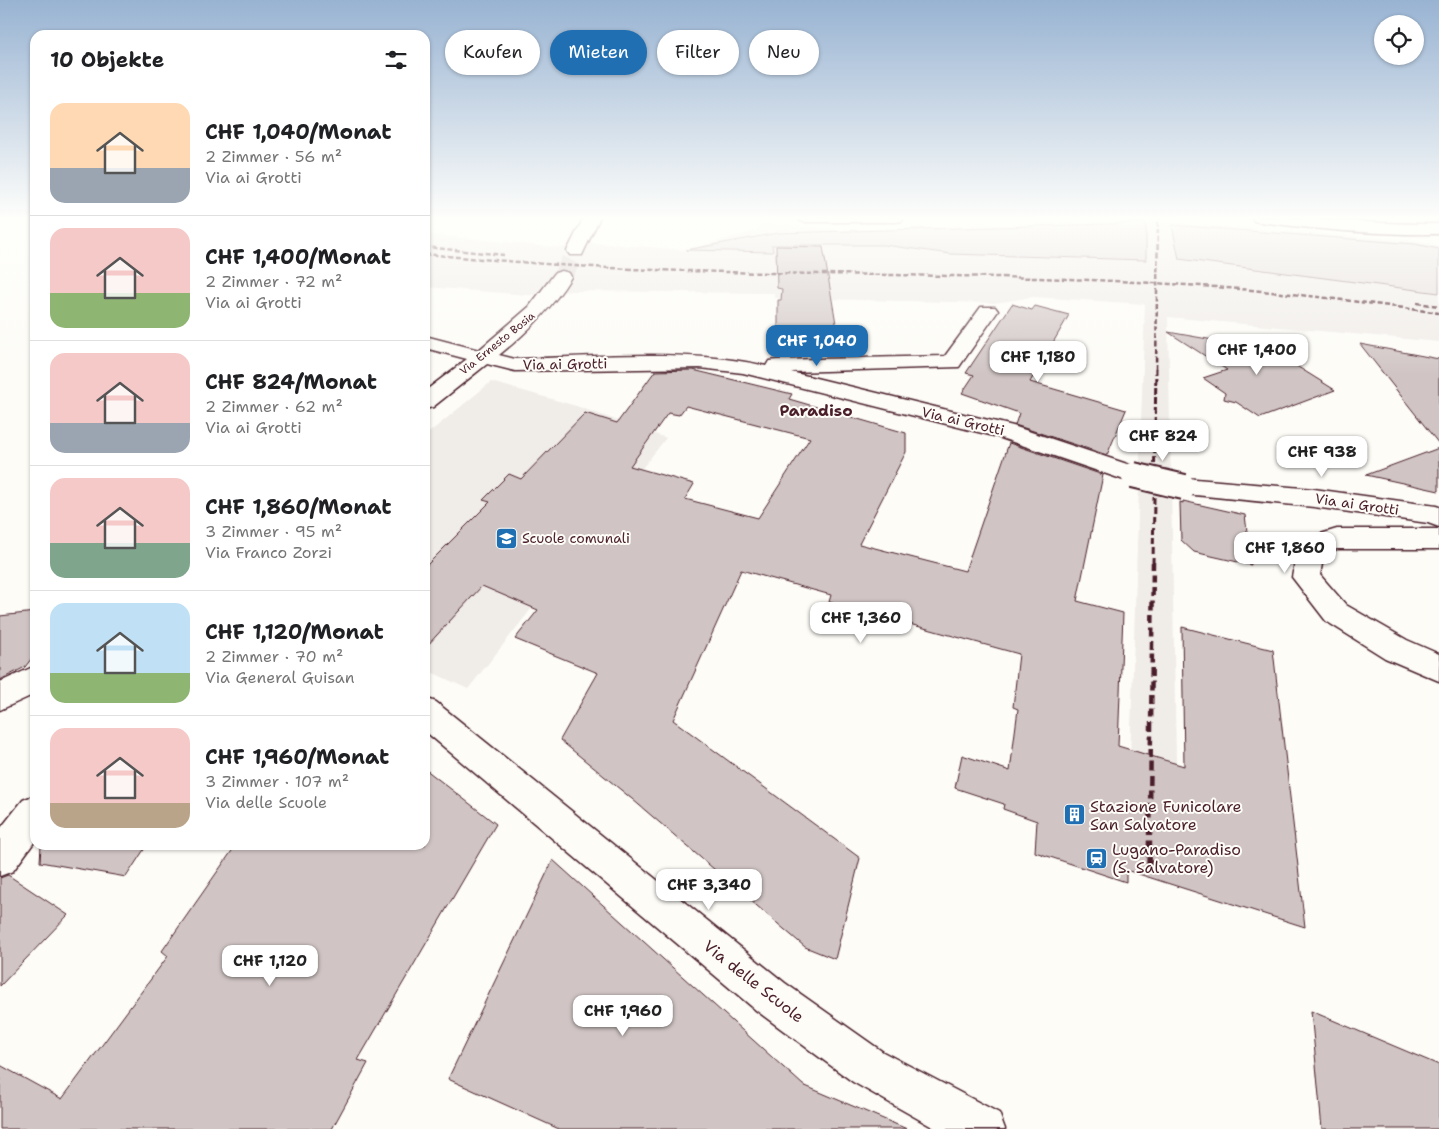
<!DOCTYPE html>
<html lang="de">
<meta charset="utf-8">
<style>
body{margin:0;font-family:"Shantell Sans",sans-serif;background:#f6f6f6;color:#202124;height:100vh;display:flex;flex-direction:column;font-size:19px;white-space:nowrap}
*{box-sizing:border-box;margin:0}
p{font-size:16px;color:#757577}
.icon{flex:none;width:28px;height:28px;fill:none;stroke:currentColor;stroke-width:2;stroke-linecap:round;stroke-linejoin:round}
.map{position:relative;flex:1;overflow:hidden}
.side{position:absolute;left:30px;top:30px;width:400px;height:820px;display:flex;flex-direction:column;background:#fff;border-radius:15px;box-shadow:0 1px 4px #0004}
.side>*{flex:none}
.top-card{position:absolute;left:445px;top:30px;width:475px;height:45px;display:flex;gap:10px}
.buttons{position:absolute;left:1374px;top:15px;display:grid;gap:10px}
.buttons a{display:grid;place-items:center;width:50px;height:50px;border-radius:50%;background:#fff;box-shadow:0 1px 4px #0004;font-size:25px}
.price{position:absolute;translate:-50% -42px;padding:0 11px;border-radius:10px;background:#fff;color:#222;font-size:16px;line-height:32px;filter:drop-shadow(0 1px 2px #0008)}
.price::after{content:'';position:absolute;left:50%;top:30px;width:15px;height:11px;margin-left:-8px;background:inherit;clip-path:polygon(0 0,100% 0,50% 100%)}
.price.on{background:#1f6fb2;color:#fff}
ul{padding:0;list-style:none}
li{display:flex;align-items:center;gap:15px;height:125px;padding:0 20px}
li+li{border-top:1px solid #e0e0e0}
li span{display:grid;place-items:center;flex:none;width:140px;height:100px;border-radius:15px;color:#555}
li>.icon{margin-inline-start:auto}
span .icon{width:60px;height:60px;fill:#fffc;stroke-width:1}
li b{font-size:21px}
h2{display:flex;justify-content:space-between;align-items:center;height:60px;padding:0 20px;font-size:21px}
.chip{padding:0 18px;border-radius:22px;background:#fff;box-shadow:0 1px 4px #0004;font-size:18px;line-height:45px}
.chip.on{background:#1f6fb2;color:#fff}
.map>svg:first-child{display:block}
.built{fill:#f0ece8}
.green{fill:#e3dcda;stroke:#967e82}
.building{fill:#d0c5c4;stroke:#4a1f2b;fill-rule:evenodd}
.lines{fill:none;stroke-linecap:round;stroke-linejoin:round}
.minor-tunnel{stroke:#d9d0ce;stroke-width:19;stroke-dasharray:19 9;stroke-linecap:butt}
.minor-casing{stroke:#4a1f2b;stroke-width:3}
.minor{fill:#fdfcf7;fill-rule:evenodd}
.rail-far3{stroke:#4a1f2b;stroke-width:2.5;stroke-dasharray:5 2.5;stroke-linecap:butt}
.rail-far2{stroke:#4a1f2b;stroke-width:3;stroke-dasharray:7 3;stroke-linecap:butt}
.rail-far1{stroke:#4a1f2b;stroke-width:4.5;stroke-dasharray:9 4.5;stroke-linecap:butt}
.rail{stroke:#4a1f2b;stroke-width:5.5;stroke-dasharray:11 5.5;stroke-linecap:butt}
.minor-bridge-casing{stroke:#4a1f2b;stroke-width:28;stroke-linecap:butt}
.minor-bridge{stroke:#fdfcf7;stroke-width:24}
.labels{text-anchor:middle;stroke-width:4;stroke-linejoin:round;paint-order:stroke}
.far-street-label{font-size:11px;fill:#4a1f2b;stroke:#fdfcf7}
.street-label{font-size:14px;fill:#4a1f2b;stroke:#fdfcf7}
.poi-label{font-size:14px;fill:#4a1f2b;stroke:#fdfcf7;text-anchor:start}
.quarter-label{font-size:16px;font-weight:bold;fill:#4a1f2b;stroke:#fdfcf7}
.near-poi-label{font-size:16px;fill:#4a1f2b;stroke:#fdfcf7;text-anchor:start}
.near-street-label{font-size:16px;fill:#4a1f2b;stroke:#fdfcf7}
</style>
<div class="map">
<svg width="1439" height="1129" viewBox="0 0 1439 1129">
<rect width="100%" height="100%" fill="#fdfcf7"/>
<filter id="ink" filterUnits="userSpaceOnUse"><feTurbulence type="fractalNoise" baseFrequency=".02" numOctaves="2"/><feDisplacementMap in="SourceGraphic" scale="10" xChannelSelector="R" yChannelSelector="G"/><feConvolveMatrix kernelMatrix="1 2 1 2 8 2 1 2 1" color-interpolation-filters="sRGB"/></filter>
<g filter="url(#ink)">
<g class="built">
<path d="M1144 220 1419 241 1439 246V342L1168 317 1176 764V885L1129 791 1145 304 1033 297 994 303 774 298V293L573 291 529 295 425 287V234L561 248 580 242 686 250 755 231 763 223 843 230Z"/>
<path d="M491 382 576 406 666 438 468 689 425 669V436Z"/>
</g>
<g class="green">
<path d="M1146 223V260L951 254 884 245H772L773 252 686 250 778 233Z"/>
<path d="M1172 225 1415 244 1439 249V293L1179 259Z"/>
</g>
<g class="building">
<path d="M776 246 823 247 838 335 778 331V300H781L782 289 777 288Z"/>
<path d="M1012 304 1032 310 1035 306 1069 315 1030 382 1126 410 1107 455 1015 425 1019 413 962 393 974 375 966 373Z"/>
<path d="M1168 332 1282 352V357L1335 390 1260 418 1236 402 1224 399 1225 393 1203 378 1227 370Z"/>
<path d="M1360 344 1439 359V444Z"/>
<path d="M693 370 792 394 789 399 906 433V452L859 544 965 571 1009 443 1103 475 1077 601 1123 613 1118 746 1184 766 1182 627 1273 650 1305 927 1126 870V882L1035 852 1037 821 1003 809 1004 804 955 788 962 755 1010 771 1018 709 1013 707 1019 654 829 602 831 595 741 570 673 720 860 858 835 959 805 947 632 799 560 740 598 673 515 639 538 610 482 586 425 648V567L490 502 483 500 509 474 521 479 585 413 617 423 655 371ZM686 406 810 438 758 518 685 499 694 484 630 466 668 413 679 415Z"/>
<path d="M1439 448V491L1366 475Z"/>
<path d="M1183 501 1245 515 1251 565 1194 552 1181 540 1180 502 1183 503Z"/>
<path d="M35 612V654L25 667 0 680V616Z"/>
<path d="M425 769 496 824 358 1060 368 1063 332 1129H0V1065L62 1099 168 956 162 951 236 845H425Z"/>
<path d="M41 845H147L126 877 40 862Z"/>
<path d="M553 860 803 1085 907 1129H559L448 1079Z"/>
<path d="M8 875 68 915 0 986V878Z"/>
<path d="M1311 1011 1439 1065V1129H1322Z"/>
</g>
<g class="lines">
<path class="minor-tunnel" d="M562 277 576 251"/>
<defs>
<g id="minor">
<path d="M584 217H600L582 255H570L567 251Z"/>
<path d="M798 217H904L902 221 896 222H806L800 221Z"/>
<path d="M1252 217C1314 217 1376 225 1439 224V234C1379 235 1320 230 1260 222L1254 221Z"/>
<path d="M562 271 569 273 571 277C552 308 528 332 499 355L515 359C595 357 689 348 766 366L769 361 777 360 945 356 981 307H995L998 311 959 367 791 372 1013 426 1142 469 1145 475 1142 481 1133 483 998 437 743 373 700 368 515 371 487 364 433 407 425 409V391L467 359 425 348V336L479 350 529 307 555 273Z"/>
<path d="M1184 478 1314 489 1436 506 1439 507V527L1428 523 1314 507 1175 493 1171 487 1175 481Z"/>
<path d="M1337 529H1439V549H1337L1324 553 1320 575 1346 605 1407 640 1439 654V681L1385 658 1326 621 1292 577 1298 547 1301 540Z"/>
<path d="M35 666V694L0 710V682Z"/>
<path d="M425 698 436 702 785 983 883 1052 999 1113 1005 1129H936L853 1082 757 1011 425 731Z"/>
<path d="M35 795V841L13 871 0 876V829L23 800Z"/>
</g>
</defs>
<use href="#minor" class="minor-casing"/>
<use href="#minor" class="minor"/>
<g class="rail-far3">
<path d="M425 247 504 255"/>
<path d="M425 254C513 262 601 269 690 271 850 276 1010 274 1170 284 1260 289 1350 300 1439 313"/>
<path d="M1417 303 1439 306"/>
<path d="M1156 369 1158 217"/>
</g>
<path class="rail-far2" d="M1153 564 1156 368"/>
<path class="rail-far1" d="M1150 812 1153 562"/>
<path class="rail" d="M1149 868 1150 811"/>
<defs>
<path id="minor-bridge" d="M1133 475 1184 487"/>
</defs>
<use href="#minor-bridge" class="minor-bridge-casing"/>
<use href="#minor-bridge" class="minor-bridge"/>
</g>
</g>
<linearGradient id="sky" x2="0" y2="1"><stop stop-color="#98b3d2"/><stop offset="0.58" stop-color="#fefefb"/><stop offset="1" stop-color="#fefefb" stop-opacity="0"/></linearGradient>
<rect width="1439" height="375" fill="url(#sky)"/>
<defs>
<symbol id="school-square" viewBox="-11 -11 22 22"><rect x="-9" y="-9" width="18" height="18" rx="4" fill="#1f6fb2" stroke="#fdfcf7"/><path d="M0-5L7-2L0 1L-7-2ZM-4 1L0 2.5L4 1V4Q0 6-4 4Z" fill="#fff"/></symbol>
<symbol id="building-square" viewBox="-11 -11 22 22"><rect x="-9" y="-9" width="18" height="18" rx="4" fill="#1f6fb2" stroke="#fdfcf7"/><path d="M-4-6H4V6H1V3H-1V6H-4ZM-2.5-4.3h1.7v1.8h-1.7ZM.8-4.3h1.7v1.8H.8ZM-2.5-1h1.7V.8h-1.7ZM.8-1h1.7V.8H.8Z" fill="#fff"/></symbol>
<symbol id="station-square" viewBox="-11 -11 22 22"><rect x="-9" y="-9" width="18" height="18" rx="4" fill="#1f6fb2" stroke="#fdfcf7"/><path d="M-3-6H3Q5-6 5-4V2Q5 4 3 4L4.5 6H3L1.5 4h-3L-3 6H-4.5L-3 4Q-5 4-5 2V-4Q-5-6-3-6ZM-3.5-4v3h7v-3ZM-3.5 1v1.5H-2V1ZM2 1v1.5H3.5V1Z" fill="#fff"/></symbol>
</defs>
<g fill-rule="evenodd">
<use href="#school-square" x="494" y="526" width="25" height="25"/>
<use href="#building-square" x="1062" y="802" width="25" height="25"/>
<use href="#station-square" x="1084" y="846" width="25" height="25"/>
</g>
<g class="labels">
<g class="far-street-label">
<text transform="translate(497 343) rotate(-39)" y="4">Via Ernesto Bosia</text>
</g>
<g class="street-label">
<text transform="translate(565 364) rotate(-1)" y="5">Via ai Grotti</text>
<text transform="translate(963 421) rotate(13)" y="5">Via ai Grotti</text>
<text transform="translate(1357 504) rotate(8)" y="5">Via ai Grotti</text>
</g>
<g class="poi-label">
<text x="522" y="543">Scuole comunali</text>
</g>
<g class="quarter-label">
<text x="816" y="416">Paradiso</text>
</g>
<g class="near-poi-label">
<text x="1090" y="812">Stazione Funicolare<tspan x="1090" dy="18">San Salvatore</tspan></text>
<text x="1112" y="855">Lugano-Paradiso<tspan x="1112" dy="18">(S. Salvatore)</tspan></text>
</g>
<g class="near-street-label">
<text transform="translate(754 981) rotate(38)" y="6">Via delle Scuole</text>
</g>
</g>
</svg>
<div class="buttons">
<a><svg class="icon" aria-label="locate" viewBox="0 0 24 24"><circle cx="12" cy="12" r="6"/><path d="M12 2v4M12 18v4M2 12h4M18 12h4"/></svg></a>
</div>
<b class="price on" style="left:817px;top:367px">CHF 1,040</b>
<b class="price" style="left:1257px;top:376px">CHF 1,400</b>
<b class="price" style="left:1038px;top:383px">CHF 1,180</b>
<b class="price" style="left:1163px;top:462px">CHF 824</b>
<b class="price" style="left:1322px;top:478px">CHF 938</b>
<b class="price" style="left:1285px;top:574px">CHF 1,860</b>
<b class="price" style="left:861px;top:644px">CHF 1,360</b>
<b class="price" style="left:709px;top:911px">CHF 3,340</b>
<b class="price" style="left:270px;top:987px">CHF 1,120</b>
<b class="price" style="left:623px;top:1037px">CHF 1,960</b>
<div class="top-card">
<a class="chip">Kaufen</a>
<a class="chip on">Mieten</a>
<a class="chip">Filter</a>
<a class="chip">Neu</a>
</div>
<section class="side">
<h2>10 Objekte<svg class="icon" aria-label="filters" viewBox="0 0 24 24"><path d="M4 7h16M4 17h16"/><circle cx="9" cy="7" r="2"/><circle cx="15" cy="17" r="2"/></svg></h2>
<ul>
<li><span style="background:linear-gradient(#ffd9b3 65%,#9aa5b1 0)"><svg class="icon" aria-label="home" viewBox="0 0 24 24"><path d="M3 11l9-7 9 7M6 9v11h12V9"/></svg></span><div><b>CHF 1,040/Monat</b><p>2 Zimmer · 56 m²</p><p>Via ai Grotti</p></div></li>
<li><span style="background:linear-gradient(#f6c9c9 65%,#8fb573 0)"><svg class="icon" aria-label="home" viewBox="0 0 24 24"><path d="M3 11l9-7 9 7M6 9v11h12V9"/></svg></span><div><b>CHF 1,400/Monat</b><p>2 Zimmer · 72 m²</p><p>Via ai Grotti</p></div></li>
<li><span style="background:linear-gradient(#f6c9c9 70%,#9aa5b1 0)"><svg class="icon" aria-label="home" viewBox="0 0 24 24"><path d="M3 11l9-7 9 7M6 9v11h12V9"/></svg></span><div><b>CHF 824/Monat</b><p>2 Zimmer · 62 m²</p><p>Via ai Grotti</p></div></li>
<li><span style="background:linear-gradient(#f6c9c9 65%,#7fa58c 0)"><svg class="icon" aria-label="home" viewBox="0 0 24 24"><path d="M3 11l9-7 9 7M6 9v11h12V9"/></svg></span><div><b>CHF 1,860/Monat</b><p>3 Zimmer · 95 m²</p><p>Via Franco Zorzi</p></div></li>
<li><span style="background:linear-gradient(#bfe0f5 70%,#8fb573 0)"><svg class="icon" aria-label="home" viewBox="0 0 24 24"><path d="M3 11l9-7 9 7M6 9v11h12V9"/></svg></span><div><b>CHF 1,120/Monat</b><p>2 Zimmer · 70 m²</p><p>Via General Guisan</p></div></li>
<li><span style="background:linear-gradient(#f6c9c9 75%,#b9a48a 0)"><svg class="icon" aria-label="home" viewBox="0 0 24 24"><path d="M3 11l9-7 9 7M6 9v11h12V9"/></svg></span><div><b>CHF 1,960/Monat</b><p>3 Zimmer · 107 m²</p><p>Via delle Scuole</p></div></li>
</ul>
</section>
</div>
